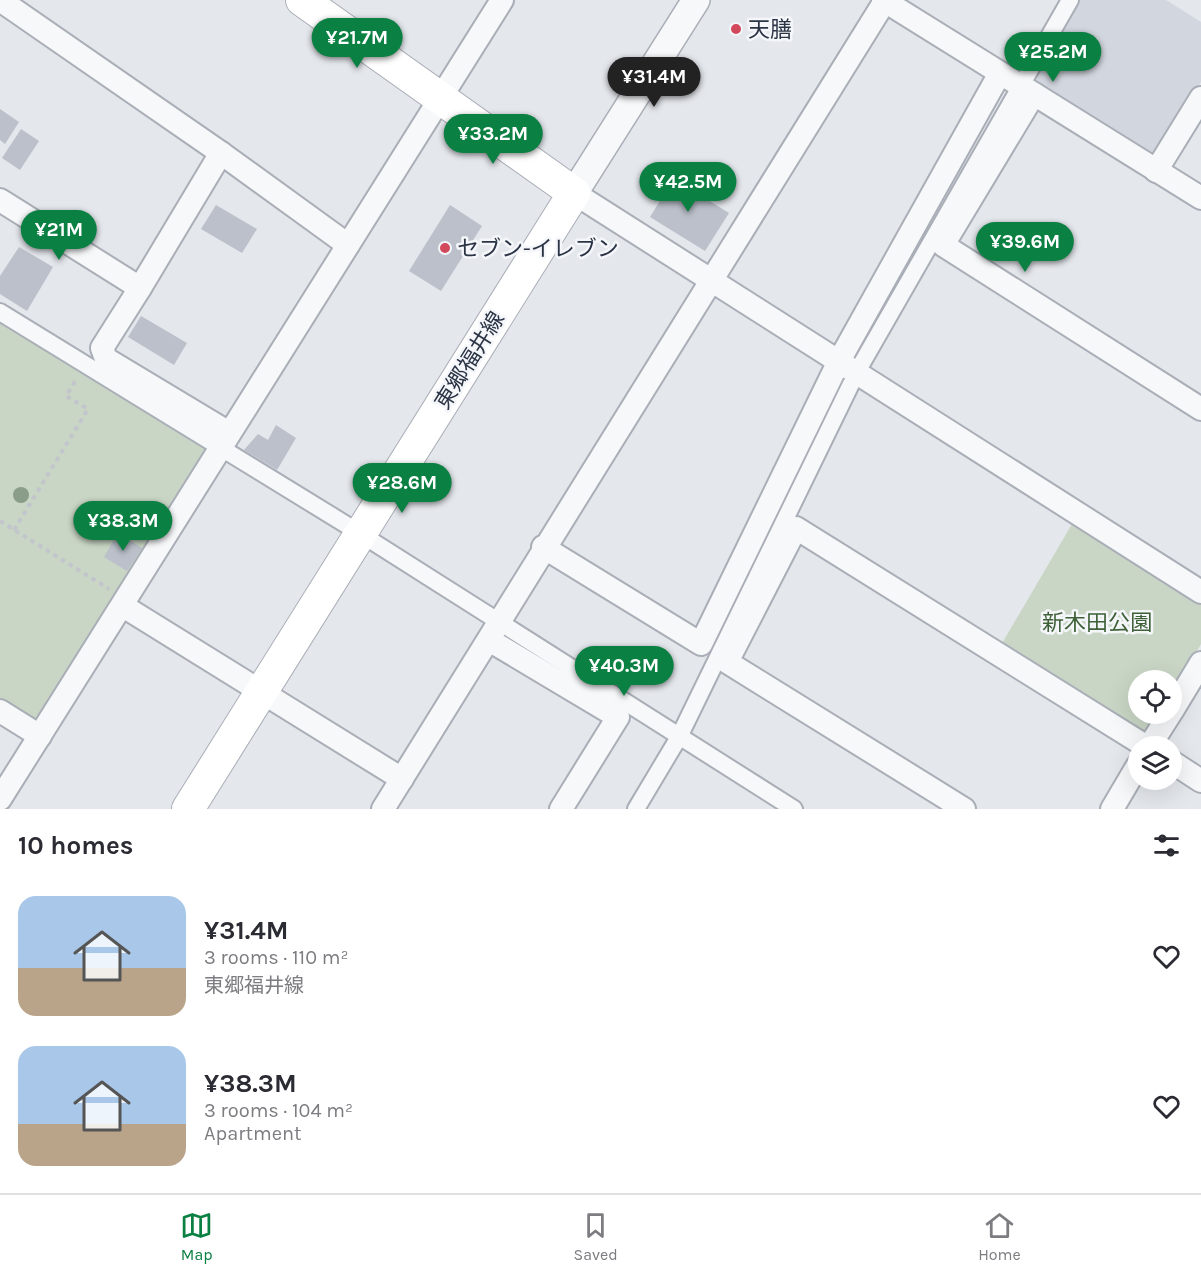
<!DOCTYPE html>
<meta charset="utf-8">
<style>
body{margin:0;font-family:Karla,"Noto Sans JP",sans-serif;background:#f7f7f7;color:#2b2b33;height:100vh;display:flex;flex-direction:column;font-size:22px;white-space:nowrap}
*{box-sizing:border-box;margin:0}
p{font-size:20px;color:#7c7c81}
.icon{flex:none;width:33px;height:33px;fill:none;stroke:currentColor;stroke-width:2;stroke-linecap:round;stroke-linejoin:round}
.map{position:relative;height:809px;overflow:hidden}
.sheet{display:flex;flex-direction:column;background:#fff;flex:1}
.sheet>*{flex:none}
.tools{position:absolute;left:1128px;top:670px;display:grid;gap:12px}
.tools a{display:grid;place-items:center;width:54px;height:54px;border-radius:50%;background:#fff;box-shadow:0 6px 24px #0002;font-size:30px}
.price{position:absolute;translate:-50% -51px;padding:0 14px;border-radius:21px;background:#0b8043;color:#fff;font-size:20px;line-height:39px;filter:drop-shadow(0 2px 3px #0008)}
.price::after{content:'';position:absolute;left:50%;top:36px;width:18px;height:14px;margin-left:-9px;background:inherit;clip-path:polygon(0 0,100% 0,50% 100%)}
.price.selected{background:#222;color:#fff}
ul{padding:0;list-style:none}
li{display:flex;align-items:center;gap:18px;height:150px;padding:0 18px}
li span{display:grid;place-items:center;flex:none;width:168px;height:120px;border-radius:18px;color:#555}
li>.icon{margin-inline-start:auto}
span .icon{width:72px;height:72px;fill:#fffc;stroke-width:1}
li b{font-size:26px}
h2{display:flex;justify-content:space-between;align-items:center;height:72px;padding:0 18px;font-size:26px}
.tab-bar{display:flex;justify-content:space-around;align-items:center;height:84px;border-top:2px solid #e1e1e2;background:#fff;font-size:16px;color:#7c7c81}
.tab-bar a{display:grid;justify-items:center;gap:3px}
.tab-bar .selected{color:#0b8043}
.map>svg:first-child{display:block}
.built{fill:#d2d6de}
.park{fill:#c9d6c5}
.building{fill:#bbc0ca}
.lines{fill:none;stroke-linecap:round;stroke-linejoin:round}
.pedestrian-casing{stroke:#a9aeb7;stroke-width:20}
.minor-casing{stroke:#a9aeb7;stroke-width:26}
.tertiary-casing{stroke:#a9aeb7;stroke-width:30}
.secondary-casing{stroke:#a9aeb7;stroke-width:34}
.path{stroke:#c2c5cb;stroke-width:4;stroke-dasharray:4.5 4.5;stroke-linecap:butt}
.pedestrian{stroke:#f7f8fa;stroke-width:16}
.minor{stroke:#f7f8fa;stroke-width:22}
.tertiary{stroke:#f7f8fa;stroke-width:27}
.secondary{stroke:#fff;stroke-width:32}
.tree{fill:#899d89}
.poi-dot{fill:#d1495b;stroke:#f4f6f9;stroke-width:2}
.labels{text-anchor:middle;stroke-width:5;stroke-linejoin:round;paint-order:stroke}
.poi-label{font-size:22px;fill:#2b3445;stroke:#f4f6f9;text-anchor:start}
.street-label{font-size:22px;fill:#2b3445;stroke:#f4f6f9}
.park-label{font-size:22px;fill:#3f6138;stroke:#f4f6f9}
</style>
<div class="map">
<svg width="1201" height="809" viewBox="0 0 1201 809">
<rect width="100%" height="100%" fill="#e4e7ec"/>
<path class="built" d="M1079 0H1166L1201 22V82L1153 161 1028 84Z"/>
<g class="park">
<path d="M0 321 210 451 36 729 0 706Z"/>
<path d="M1072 524 1201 604V644L1172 694V681H1138V714H1159L1146 736 1001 645Z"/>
</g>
<g class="building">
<path d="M0 109 19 122 5 144 0 140Z"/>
<path d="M21 129 39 141 20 170 2 158Z"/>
<path d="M666 174 729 213 705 251 650 217 663 196 655 191Z"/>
<path d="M216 205 257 229 242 253 201 229Z"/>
<path d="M450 205 482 226 441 291 409 271Z"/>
<path d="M19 247 53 267 27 311 0 294V276Z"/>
<path d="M141 316 187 343 174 365 128 337Z"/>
<path d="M276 425 296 438 277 470 244 450 258 434 268 440Z"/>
<path d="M118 533 142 548 127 571 104 557Z"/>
</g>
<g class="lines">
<defs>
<g id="pedestrian">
<path d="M0 312 345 524 794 809"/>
<path d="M862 363 1070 0"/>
<path d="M636 809 679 737 851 384"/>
</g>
<g id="minor">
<path d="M0 0 221 153 348 245"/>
<path d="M883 0 1201 198"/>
<path d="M1034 94 943 245 1201 409"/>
<path d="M221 153 140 288 102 348 106 359 229 433"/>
<path d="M1156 171 1201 98"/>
<path d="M574 193 1201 592"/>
<path d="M0 200 140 288"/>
<path d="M543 547 701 644 839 361 1000 73"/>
<path d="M123 606 402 779"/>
<path d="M489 640 618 717 561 809"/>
<path d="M0 711 40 736"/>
<path d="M1172 711 1201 663"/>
<path d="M1149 747 1170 714"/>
<path d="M1172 762 1201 781"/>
<path d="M0 799 502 0"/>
<path d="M383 809 885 1"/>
<path d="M964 809 727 662 796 528 1147 747"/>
<path d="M1112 809 1138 765"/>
</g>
<path id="tertiary" d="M574 193 696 0"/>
<path id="secondary" d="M188 809 574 193 302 0"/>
</defs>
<use href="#pedestrian" class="pedestrian-casing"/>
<use href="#minor" class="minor-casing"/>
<use href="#tertiary" class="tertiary-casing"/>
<use href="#secondary" class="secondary-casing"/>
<g class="path">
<path d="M0 521 109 589"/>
<path d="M14 530 88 409 66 396 77 378"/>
</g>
<use href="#pedestrian" class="pedestrian"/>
<use href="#minor" class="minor"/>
<use href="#tertiary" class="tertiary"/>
<use href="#secondary" class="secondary"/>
</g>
<circle class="tree" cx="21" cy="495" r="8"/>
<g class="poi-dot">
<circle cx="736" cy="29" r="6"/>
<circle cx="445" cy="248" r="6"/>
</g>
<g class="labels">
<g class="poi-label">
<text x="748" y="37">天膳</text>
<text x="457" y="256">セブン-イレブン</text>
</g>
<g class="street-label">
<text transform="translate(469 360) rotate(-58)" y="8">東郷福井線</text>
</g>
<g class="park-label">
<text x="1097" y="630">新木田公園</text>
</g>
</g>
</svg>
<div class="tools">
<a><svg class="icon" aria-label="locate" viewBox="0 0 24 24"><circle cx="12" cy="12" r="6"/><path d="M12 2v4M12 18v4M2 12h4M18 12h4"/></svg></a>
<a><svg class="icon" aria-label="layers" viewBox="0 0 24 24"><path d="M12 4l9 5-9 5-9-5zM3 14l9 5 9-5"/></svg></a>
</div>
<b class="price" style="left:357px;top:69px">¥21.7M</b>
<b class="price" style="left:1053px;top:83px">¥25.2M</b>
<b class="price selected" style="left:654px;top:108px">¥31.4M</b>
<b class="price" style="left:493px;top:165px">¥33.2M</b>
<b class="price" style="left:688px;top:213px">¥42.5M</b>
<b class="price" style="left:59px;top:261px">¥21M</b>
<b class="price" style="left:1025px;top:273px">¥39.6M</b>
<b class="price" style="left:402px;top:514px">¥28.6M</b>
<b class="price" style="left:123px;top:552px">¥38.3M</b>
<b class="price" style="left:624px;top:697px">¥40.3M</b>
</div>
<section class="sheet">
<h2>10 homes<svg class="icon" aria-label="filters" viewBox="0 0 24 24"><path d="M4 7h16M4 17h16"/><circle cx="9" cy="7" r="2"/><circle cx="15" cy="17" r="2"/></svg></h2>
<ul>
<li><span style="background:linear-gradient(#a9c7e8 60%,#b9a48a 0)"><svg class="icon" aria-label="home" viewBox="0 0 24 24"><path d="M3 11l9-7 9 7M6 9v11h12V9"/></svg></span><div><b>¥31.4M</b><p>3 rooms · 110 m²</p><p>東郷福井線</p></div><svg class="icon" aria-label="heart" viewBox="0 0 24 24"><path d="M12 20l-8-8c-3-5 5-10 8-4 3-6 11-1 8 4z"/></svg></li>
<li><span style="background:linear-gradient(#a9c7e8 65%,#b9a48a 0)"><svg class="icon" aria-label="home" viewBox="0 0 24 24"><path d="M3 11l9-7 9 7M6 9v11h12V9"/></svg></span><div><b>¥38.3M</b><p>3 rooms · 104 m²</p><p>Apartment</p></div><svg class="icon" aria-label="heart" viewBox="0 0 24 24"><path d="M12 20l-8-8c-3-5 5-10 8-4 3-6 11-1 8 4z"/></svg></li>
</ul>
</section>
<nav class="tab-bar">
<a class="selected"><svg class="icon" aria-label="map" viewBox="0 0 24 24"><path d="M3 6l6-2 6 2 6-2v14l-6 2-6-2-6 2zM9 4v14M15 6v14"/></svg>Map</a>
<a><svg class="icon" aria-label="saved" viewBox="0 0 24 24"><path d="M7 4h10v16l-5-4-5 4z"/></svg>Saved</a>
<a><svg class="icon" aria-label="home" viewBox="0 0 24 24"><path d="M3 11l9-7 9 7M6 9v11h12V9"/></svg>Home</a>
</nav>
